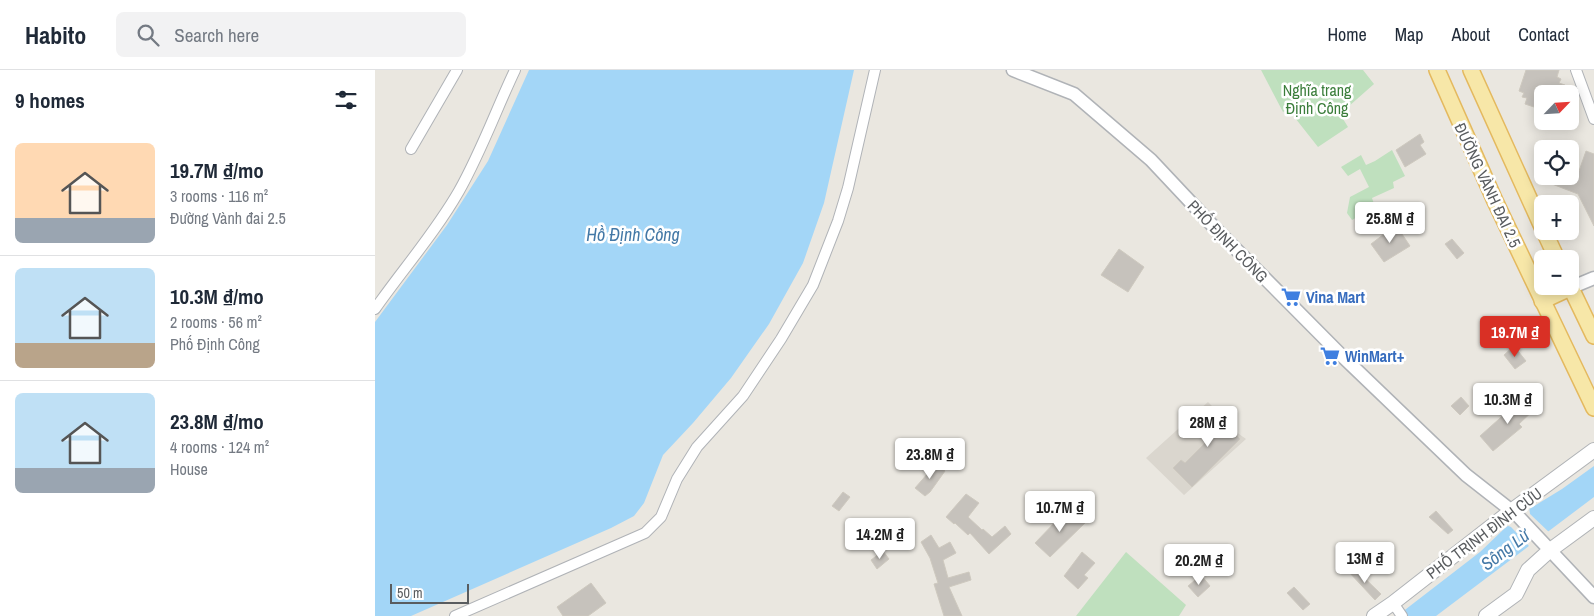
<!DOCTYPE html>
<meta charset="utf-8">
<style>
body{margin:0;font-family:"Archivo Narrow",sans-serif;background:#f2f2f3;color:#1f2937;height:100vh;display:flex;flex-direction:column;font-size:19px;white-space:nowrap}
*{box-sizing:border-box;margin:0}
p{font-size:16px;color:#747a83}
.icon{flex:none;width:28px;height:28px;fill:none;stroke:currentColor;stroke-width:2;stroke-linecap:round;stroke-linejoin:round}
.map{position:relative;flex:1;overflow:hidden}
.details{display:flex;flex-direction:column;background:#fff;width:375px}
.details>*{flex:none}
.needle{width:32px;rotate:65deg}
.fabs{position:absolute;left:1159px;top:15px;display:grid;gap:10px}
.fabs a{display:grid;place-items:center;width:45px;height:45px;border-radius:8px;background:#fff;box-shadow:0 2px 12px #0003;font-size:25px}
.scale{position:absolute;left:15px;bottom:12px;width:79px;box-sizing:border-box;padding-left:5px;border:2px solid #595c5f;border-top:0;font-size:14px;line-height:18px;white-space:nowrap;color:#595c5f;-webkit-text-stroke:4px #fff;paint-order:stroke}
.price{position:absolute;translate:-50% -42px;padding:0 11px;border-radius:5px;background:#fff;color:#222;font-size:16px;line-height:32px;filter:drop-shadow(0 1px 2px #0008)}
.price::after{content:'';position:absolute;left:50%;top:30px;width:15px;height:11px;margin-left:-8px;background:inherit;clip-path:polygon(0 0,100% 0,50% 100%)}
.price.active{background:#d93025;color:#fff}
ul{padding:0;list-style:none}
li{display:flex;align-items:center;gap:15px;height:125px;padding:0 15px}
li+li{border-top:1px solid #e0e1e3}
li span{display:grid;place-items:center;flex:none;width:140px;height:100px;border-radius:8px;color:#555}
li>.icon{margin-inline-start:auto}
span .icon{width:60px;height:60px;fill:#fffc;stroke-width:1}
li b{font-size:21px}
h2{display:flex;justify-content:space-between;align-items:center;height:60px;padding:0 15px;font-size:21px}
header{display:flex;align-items:center;gap:30px;box-sizing:border-box;height:70px;padding:0 25px;background:#fff;border-bottom:1px solid #e0e1e3}
header strong{font-size:24px}
nav{display:flex;gap:28px;margin-inline-start:auto;font-size:18px}
.search{width:350px;height:45px;background:#f2f2f3;display:flex;align-items:center;gap:12px;box-sizing:border-box;padding:0 18px;border-radius:8px;color:#747a83;font-size:19px}
main{display:flex;flex:1;min-height:0}
.map>svg:first-child{display:block}
.education{fill:#dad6ce}
.green{fill:#bfe0be}
.water{fill:#a3d6f7}
.pier{fill:#eae7e0}
.building{fill:#c6c2bc;stroke:#cec9bf}
.lines{fill:none;stroke-linecap:round;stroke-linejoin:round}
.minor-casing{stroke:#b0b3b7;stroke-width:12}
.tertiary-casing{stroke:#b0b3b7;stroke-width:15}
.secondary-casing{stroke:#b0b3b6;stroke-width:16}
.primary-casing{stroke:#e4b95f;stroke-width:18}
.minor{stroke:#fff;stroke-width:10}
.tertiary{stroke:#fff;stroke-width:12}
.secondary{stroke:#fff;stroke-width:14}
.primary{stroke:#f7e7a8;stroke-width:15}
.labels{text-anchor:middle;stroke-width:5;stroke-linejoin:round;paint-order:stroke}
.park-label{font-size:16px;fill:#3a7d3a;stroke:#fff}
.street-label{font-size:16px;fill:#595c5f;stroke:#fff}
.shop-label{font-size:16px;font-weight:bold;fill:#366cbe;stroke:#fff;text-anchor:start}
.water-label{font-size:18px;font-style:italic;fill:#4378a6;stroke:#fff}
</style>
<header>
<strong>Habito</strong>
<div class="search"><svg class="icon" aria-label="search" viewBox="0 0 24 24"><circle cx="10" cy="10" r="6"/><path d="M15 15l6 6"/></svg>Search here</div>
<nav><a>Home</a><a>Map</a><a>About</a><a>Contact</a></nav>
</header>
<main>
<section class="details">
<h2>9 homes<svg class="icon" aria-label="filters" viewBox="0 0 24 24"><path d="M4 7h16M4 17h16"/><circle cx="9" cy="7" r="2"/><circle cx="15" cy="17" r="2"/></svg></h2>
<ul>
<li><span style="background:linear-gradient(#ffd9b3 75%,#9aa5b1 0)"><svg class="icon" aria-label="home" viewBox="0 0 24 24"><path d="M3 11l9-7 9 7M6 9v11h12V9"/></svg></span><div><b>19.7M ₫/mo</b><p>3 rooms · 116 m²</p><p>Đường Vành đai 2.5</p></div></li>
<li><span style="background:linear-gradient(#bfe0f5 75%,#b9a48a 0)"><svg class="icon" aria-label="home" viewBox="0 0 24 24"><path d="M3 11l9-7 9 7M6 9v11h12V9"/></svg></span><div><b>10.3M ₫/mo</b><p>2 rooms · 56 m²</p><p>Phố Định Công</p></div></li>
<li><span style="background:linear-gradient(#bfe0f5 75%,#9aa5b1 0)"><svg class="icon" aria-label="home" viewBox="0 0 24 24"><path d="M3 11l9-7 9 7M6 9v11h12V9"/></svg></span><div><b>23.8M ₫/mo</b><p>4 rooms · 124 m²</p><p>House</p></div></li>
</ul>
</section>
<div class="map">
<svg width="1219" height="546" viewBox="0 0 1219 546">
<rect width="100%" height="100%" fill="#eae7e0"/>
<path class="education" d="M833 332 864 364 871 369 809 425 771 388Z"/>
<g class="green">
<path d="M886 0H988L999 14 965 44 973 57 943 77 913 39 908 42Z"/>
<path d="M1017 80 1030 106 1018 112 1019 118 997 128 1000 137 977 150 972 143 975 127 994 117 985 99 973 106 966 97 986 85 991 95 1000 91Z"/>
<path d="M751 482 811 535 804 546H701Z"/>
</g>
<g class="water">
<path d="M154 0H479L449 133 428 193 394 254 356 308 318 353 288 385 269 433 259 446 236 458 36 546H0V252L72 155 113 91Z"/>
<path d="M1219 396V427L1061 546H1022L1105 482 1129 459 1156 438 1187 419Z"/>
</g>
<path class="pier" d="M1154 437 1155 444 1176 464 1154 479V476L1136 457 1131 455Z"/>
<g class="building">
<path d="M1151 0H1184L1182 7 1186 9 1184 13 1190 15 1187 24H1168V40L1150 34 1152 28 1147 27 1149 23 1144 21Z"/>
<path d="M1045 64 1049 72 1045 75 1051 84 1030 97 1021 80Z"/>
<path d="M1211 81 1219 84V156L1203 124 1177 114 1180 106H1195V98L1204 101Z"/>
<path d="M1021 155 1035 176 1009 192 996 174Z"/>
<path d="M1077 169 1089 183 1082 189 1070 174Z"/>
<path d="M744 179 769 197 753 222 726 205Z"/>
<path d="M1139 276 1151 291 1140 299 1129 285Z"/>
<path d="M1086 327 1094 336 1085 345 1076 336Z"/>
<path d="M1154 327 1163 336 1144 354 1147 357 1118 381 1105 366 1133 341 1134 342 1141 336 1143 338Z"/>
<path d="M833 336 865 369 817 417 798 398 806 390 810 393 836 367 819 350Z"/>
<path d="M561 394 570 401 555 422 550 426 540 418Z"/>
<path d="M468 422 475 427 464 441 457 436Z"/>
<path d="M591 424 604 433 593 447 607 460 608 459 617 467 630 456 636 464 614 484 595 463 593 465 580 453 579 454 571 447Z"/>
<path d="M697 439 710 453 675 487 660 473 686 446 688 448Z"/>
<path d="M1061 441 1078 460 1073 464 1054 447Z"/>
<path d="M556 465 564 478 575 472 581 483 568 490 573 508 594 502 596 510 574 517 587 546H569L559 514 563 513 555 488 546 472Z"/>
<path d="M508 481 514 489 502 499 496 490Z"/>
<path d="M707 482 720 493 709 505 713 508 703 519 689 506Z"/>
<path d="M978 497 1006 524 1000 530 973 501Z"/>
<path d="M826 505 835 516 823 527 813 516Z"/>
<path d="M216 513 231 533 213 546H188L182 537Z"/>
<path d="M919 517 935 534 928 540 912 523Z"/>
</g>
<g class="lines">
<defs>
<g id="minor">
<path d="M1201 0 1219 49"/>
<path d="M36 79 82 0"/>
<path d="M0 239C28 199 60 163 84 121 106 82 121 40 140 0"/>
<path d="M1018 533 1027 546"/>
<path d="M80 546 270 463 286 447 302 409 322 377 368 326 406 269 438 215 463 151 473 118 500 0"/>
</g>
<g id="tertiary">
<path d="M638 0 699 24 776 90 838 156 967 286 1091 405 1142 445 1219 527"/>
<path d="M1195 218 1219 208"/>
</g>
<g id="secondary">
<path d="M999 546 1018 533 1136 441 1219 380"/>
<path d="M1111 546 1141 524 1153 500 1174 481 1219 448"/>
</g>
<g id="primary">
<path d="M1062 0 1120 131 1219 338"/>
<path d="M1096 0 1168 159"/>
<path d="M1169 161 1182 189"/>
<path d="M1195 216 1219 266"/>
<path d="M1167 231 1195 218"/>
</g>
</defs>
<use href="#minor" class="minor-casing"/>
<use href="#tertiary" class="tertiary-casing"/>
<use href="#secondary" class="secondary-casing"/>
<use href="#primary" class="primary-casing"/>
<use href="#minor" class="minor"/>
<use href="#tertiary" class="tertiary"/>
<use href="#secondary" class="secondary"/>
<use href="#primary" class="primary"/>
</g>
<defs>
<symbol id="supermarket-bare" viewBox="-9 -9 18 18"><path d="M-6-5.5h2.5l.6 2H6L4.5 2H-2.5L-4.4-4H-6ZM-1.5 3.2a1.3 1.3 0 1 0 .1 0ZM3 3.2a1.3 1.3 0 1 0 .1 0Z" fill="#3f7fe0" stroke="#fff" stroke-width="2.5" paint-order="stroke"/></symbol>
</defs>
<g fill-rule="evenodd">
<use href="#supermarket-bare" x="902" y="213" width="28" height="28"/>
<use href="#supermarket-bare" x="941" y="272" width="28" height="28"/>
</g>
<g class="labels">
<g class="park-label">
<text x="942" y="26">Nghĩa trang<tspan x="942" dy="18">Định Công</tspan></text>
</g>
<g class="street-label">
<text transform="translate(1113 115) rotate(65)" y="6">ĐƯỜNG VÀNH ĐAI 2.5</text>
<text transform="translate(853 171) rotate(46)" y="6">PHỐ ĐỊNH CÔNG</text>
<text transform="translate(1109 463) rotate(-37)" y="6">PHỐ TRỊNH ĐÌNH CỬU</text>
</g>
<g class="shop-label">
<text x="931" y="233">Vina Mart</text>
<text x="970" y="292">WinMart+</text>
</g>
<g class="water-label">
<text x="258" y="171">Hồ Định Công</text>
<text transform="translate(1130 480) rotate(-37)" y="6">Sông Lừ</text>
</g>
</g>
</svg>
<div class="fabs">
<a><svg class="needle" viewBox="-14 -14 28 28"><path d="M0-13l5 13h-10z" fill="#e53935"/><path d="M0 13l5-13h-10z" fill="#747a83"/></svg></a>
<a><svg class="icon" aria-label="locate" viewBox="0 0 24 24"><circle cx="12" cy="12" r="6"/><path d="M12 2v4M12 18v4M2 12h4M18 12h4"/></svg></a>
<a>+</a>
<a>−</a>
</div>
<div class="scale">50 m</div>
<b class="price" style="left:1015px;top:174px">25.8M ₫</b>
<b class="price active" style="left:1140px;top:288px">19.7M ₫</b>
<b class="price" style="left:1133px;top:355px">10.3M ₫</b>
<b class="price" style="left:833px;top:378px">28M ₫</b>
<b class="price" style="left:555px;top:410px">23.8M ₫</b>
<b class="price" style="left:685px;top:463px">10.7M ₫</b>
<b class="price" style="left:505px;top:490px">14.2M ₫</b>
<b class="price" style="left:990px;top:514px">13M ₫</b>
<b class="price" style="left:824px;top:516px">20.2M ₫</b>
</div>
</main>
